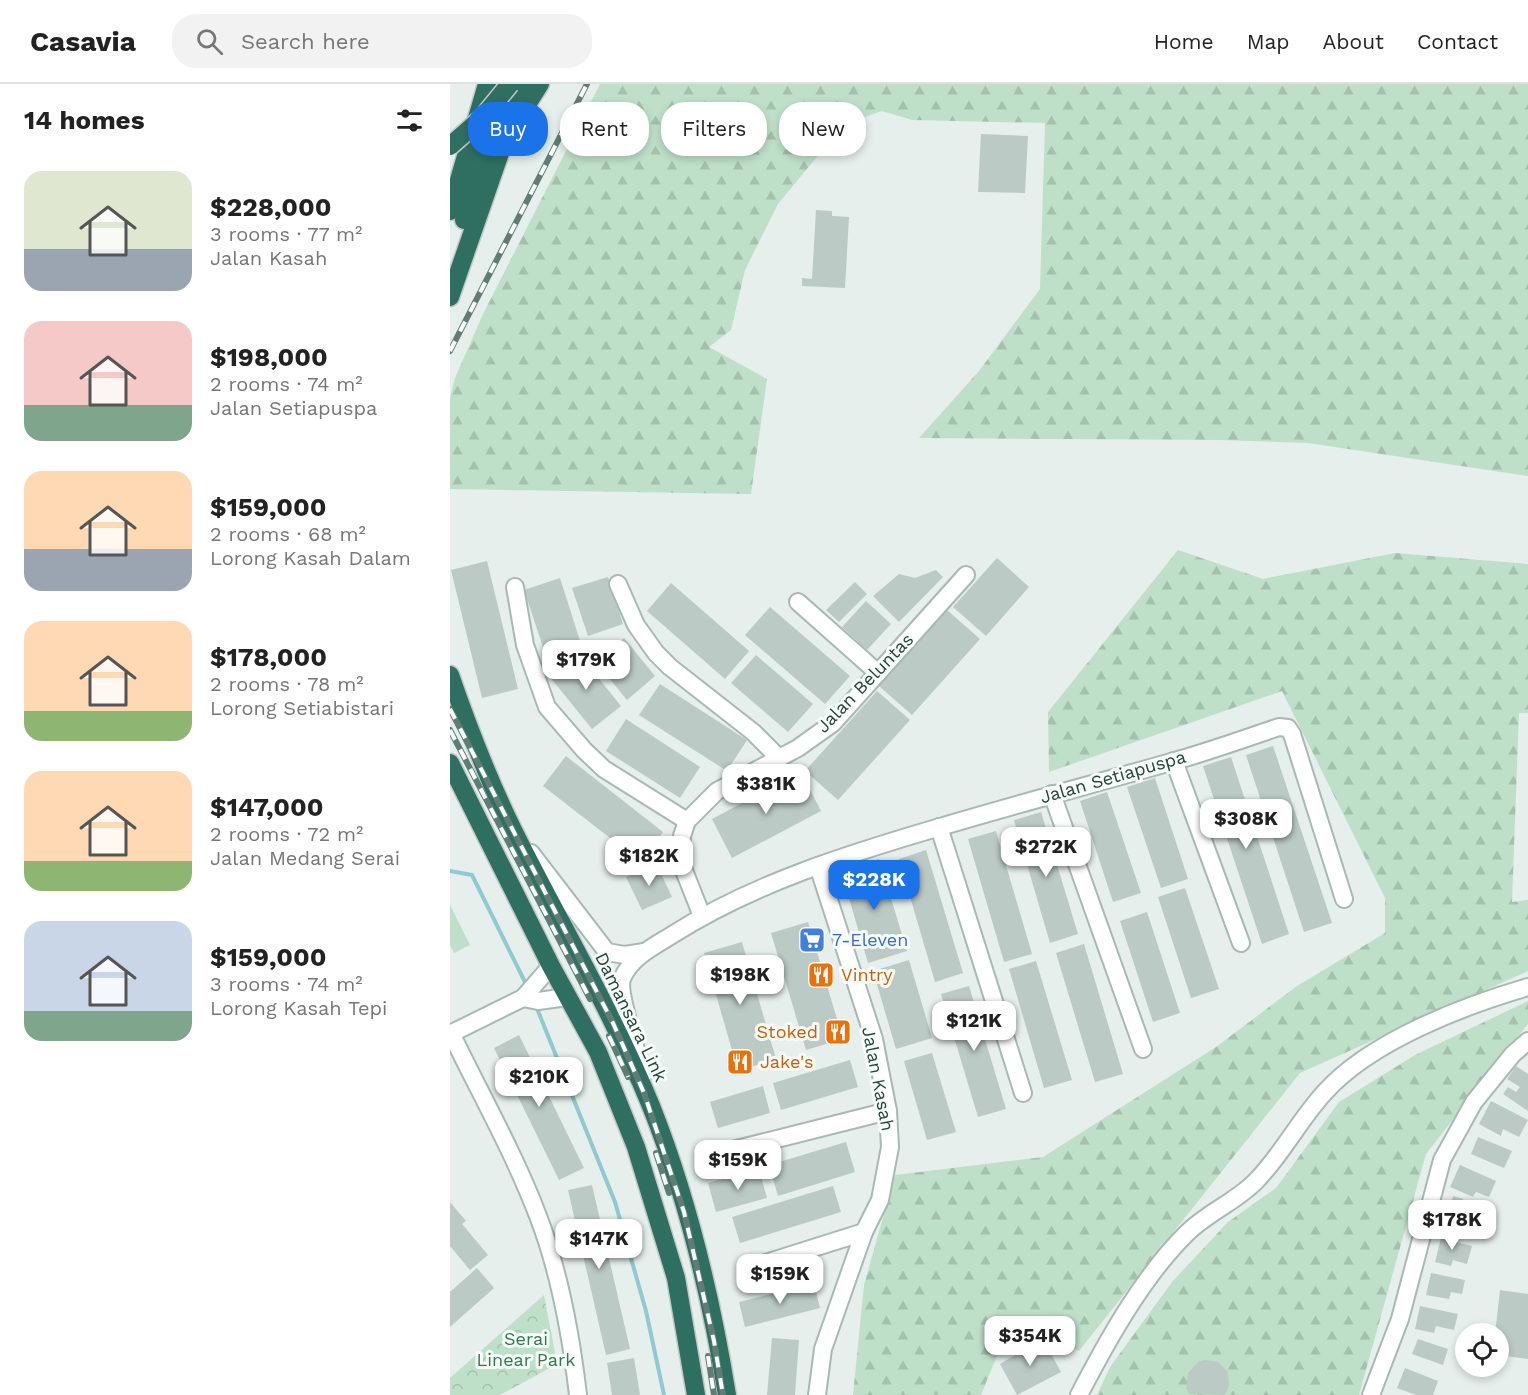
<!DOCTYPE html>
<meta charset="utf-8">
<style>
body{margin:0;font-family:"Work Sans",sans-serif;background:#f2f2f2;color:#222;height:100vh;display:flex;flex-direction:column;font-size:22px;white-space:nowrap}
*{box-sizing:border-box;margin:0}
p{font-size:20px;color:#767676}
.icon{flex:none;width:33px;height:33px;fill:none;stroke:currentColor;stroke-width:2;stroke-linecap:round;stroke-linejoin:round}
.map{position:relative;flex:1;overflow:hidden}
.sheet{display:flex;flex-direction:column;background:#fff;width:450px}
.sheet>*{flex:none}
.top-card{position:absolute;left:18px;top:18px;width:570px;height:54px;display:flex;gap:12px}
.fabs{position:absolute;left:1005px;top:1239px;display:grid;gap:12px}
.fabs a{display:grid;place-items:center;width:54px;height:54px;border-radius:50%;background:#fff;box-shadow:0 3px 9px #0003;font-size:30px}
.price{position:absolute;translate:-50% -51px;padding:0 14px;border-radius:12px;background:#fff;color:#222;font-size:20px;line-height:39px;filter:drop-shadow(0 2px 3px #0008)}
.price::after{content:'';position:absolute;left:50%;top:36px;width:18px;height:14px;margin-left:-9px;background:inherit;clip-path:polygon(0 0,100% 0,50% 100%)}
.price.current{background:#1a73e8;color:#fff}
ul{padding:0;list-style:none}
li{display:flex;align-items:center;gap:18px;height:150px;padding:0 24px}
li span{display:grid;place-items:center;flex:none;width:168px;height:120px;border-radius:18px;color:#555}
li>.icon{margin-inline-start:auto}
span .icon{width:72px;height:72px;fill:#fffc;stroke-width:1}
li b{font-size:26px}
h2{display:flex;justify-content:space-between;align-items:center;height:72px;padding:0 24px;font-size:26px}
.tag{padding:0 21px;border-radius:24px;background:#fff;box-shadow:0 3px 9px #0003;font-size:21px;line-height:54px}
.tag.current{background:#1a73e8;color:#fff}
header{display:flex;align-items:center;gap:36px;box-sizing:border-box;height:84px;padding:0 30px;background:#fff;border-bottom:2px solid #e0e0e0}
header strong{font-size:28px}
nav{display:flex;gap:33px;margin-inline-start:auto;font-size:21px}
.search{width:420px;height:54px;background:#f2f2f2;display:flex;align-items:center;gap:15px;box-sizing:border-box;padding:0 21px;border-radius:24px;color:#767676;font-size:22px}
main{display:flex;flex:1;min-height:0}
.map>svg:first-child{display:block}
.forest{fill:url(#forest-firs)}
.park{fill:url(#park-crowns)}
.garden{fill:#bfe0c8}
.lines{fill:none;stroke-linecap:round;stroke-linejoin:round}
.stream{stroke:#8ec9d4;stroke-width:4}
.building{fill:#bbcac4}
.minor-casing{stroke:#a8b8b2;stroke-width:20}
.highway-casing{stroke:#c2cac8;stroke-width:21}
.minor{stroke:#fff;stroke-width:16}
.highway{stroke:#2f6f62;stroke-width:18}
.rail-casing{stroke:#5f7d75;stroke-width:6}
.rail{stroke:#f7fbf9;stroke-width:4;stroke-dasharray:11;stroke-linecap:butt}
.highway-bridge-casing{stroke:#c2cac8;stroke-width:21;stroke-linecap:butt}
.highway-bridge{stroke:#2f6f62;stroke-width:18}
.labels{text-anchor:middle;stroke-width:6;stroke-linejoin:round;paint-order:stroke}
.street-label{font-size:18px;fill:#24423a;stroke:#f7fbf9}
.shop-label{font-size:18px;fill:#366cbe;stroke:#f7fbf9;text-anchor:start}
.food-label{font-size:18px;fill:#c56008;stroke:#f7fbf9;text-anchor:start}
.park-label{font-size:18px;fill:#2d7a4b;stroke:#f7fbf9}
</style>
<header>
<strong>Casavia</strong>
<div class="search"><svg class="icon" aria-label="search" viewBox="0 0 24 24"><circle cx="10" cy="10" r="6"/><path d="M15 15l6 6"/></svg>Search here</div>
<nav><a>Home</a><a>Map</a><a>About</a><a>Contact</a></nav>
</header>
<main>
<section class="sheet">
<h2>14 homes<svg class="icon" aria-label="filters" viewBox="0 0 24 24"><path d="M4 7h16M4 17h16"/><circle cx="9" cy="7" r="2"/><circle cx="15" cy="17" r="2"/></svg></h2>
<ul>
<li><span style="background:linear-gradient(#dfe7d0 65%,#9aa5b1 0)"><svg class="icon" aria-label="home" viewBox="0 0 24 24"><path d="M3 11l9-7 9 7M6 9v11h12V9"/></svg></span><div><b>$228,000</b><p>3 rooms · 77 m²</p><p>Jalan Kasah</p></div></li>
<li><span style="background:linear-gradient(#f6c9c9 70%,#7fa58c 0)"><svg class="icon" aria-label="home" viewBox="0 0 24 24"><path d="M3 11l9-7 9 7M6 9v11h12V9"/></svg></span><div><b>$198,000</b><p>2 rooms · 74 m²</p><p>Jalan Setiapuspa</p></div></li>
<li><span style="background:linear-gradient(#ffd9b3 65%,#9aa5b1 0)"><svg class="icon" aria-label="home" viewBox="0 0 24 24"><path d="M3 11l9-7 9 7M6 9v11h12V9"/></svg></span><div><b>$159,000</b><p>2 rooms · 68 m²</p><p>Lorong Kasah Dalam</p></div></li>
<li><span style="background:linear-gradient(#ffd9b3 75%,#8fb573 0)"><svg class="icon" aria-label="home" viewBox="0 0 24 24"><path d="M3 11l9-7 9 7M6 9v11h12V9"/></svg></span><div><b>$178,000</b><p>2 rooms · 78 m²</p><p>Lorong Setiabistari</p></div></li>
<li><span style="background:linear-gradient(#ffd9b3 75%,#8fb573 0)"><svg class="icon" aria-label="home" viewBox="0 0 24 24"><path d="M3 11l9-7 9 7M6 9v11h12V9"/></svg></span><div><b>$147,000</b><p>2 rooms · 72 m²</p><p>Jalan Medang Serai</p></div></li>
<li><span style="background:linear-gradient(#c9d6e8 75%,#7fa58c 0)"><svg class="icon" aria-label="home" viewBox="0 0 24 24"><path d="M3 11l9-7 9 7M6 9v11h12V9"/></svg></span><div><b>$159,000</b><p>3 rooms · 74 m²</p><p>Lorong Kasah Tepi</p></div></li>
</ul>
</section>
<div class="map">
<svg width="1078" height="1311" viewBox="0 0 1078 1311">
<defs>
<pattern id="forest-firs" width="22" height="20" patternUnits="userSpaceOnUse" patternTransform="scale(1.5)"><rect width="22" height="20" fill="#bfe0c8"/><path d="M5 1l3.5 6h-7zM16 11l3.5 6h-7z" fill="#a4c1ad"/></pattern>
<pattern id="park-crowns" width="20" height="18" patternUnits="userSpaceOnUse" patternTransform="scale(1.5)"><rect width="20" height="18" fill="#bfe0c8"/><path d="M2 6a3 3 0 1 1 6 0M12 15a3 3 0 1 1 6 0" fill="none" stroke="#a4c1ad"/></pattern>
</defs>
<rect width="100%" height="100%" fill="#e6efeb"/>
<g class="forest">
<path d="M150 0H1078V392L858 359 769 356 469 354 529 287 590 205 595 39 462 36 432 27 394 40 328 120 295 186 281 246 259 263 317 295 301 410 0 405V314L5 294 33 230Z"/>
<path d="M728 466 813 495 945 469 1078 480V629H1069L1062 818 1078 816V887L850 989 629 1267 562 1235 531 1311H403L414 1201 445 1091 593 1073 766 963 847 902 935 849V814L832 607 599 688 598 628Z"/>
<path d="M1078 917V940L976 1070 909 1311H647L660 1283 722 1198 778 1138 826 1104 889 1018 965 971Z"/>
</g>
<path class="park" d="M94 1211 107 1280 50 1311H0V1294Z"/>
<path class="garden" d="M0 821 20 861 4 869 0 861Z"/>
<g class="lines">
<g class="stream">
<path d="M0 787 22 791 77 902"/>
<path d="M86 922 165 1118 196 1227 214 1311"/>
</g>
</g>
<g class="building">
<path d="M531 50 578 52 575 109 528 108Z"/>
<path d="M366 126 382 127V132L399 133 395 204 352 202V194L362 195Z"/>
<path d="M547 474 579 503 536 552 503 523Z"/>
<path d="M37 477 68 605 32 614 1 486Z"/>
<path d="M486 486 493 493 449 538 423 512 449 490 465 494Z"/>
<path d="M158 493 173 540 138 552 122 504Z"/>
<path d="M110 494 130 557 95 569 74 506Z"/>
<path d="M405 498 417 510 389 538 376 526Z"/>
<path d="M221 499 299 567 275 595 197 527Z"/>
<path d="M416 517 441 540 417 566 392 543Z"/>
<path d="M320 523 400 592 375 620 295 551Z"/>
<path d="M497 526 530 555 462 631 429 602Z"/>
<path d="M174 554 205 592 177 616 145 577Z"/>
<path d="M129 570 171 622 142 645 100 593Z"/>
<path d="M306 571 363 620 338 648 281 599Z"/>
<path d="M210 600 297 656 277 687 189 631Z"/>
<path d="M427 607 460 636 388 716 355 687Z"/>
<path d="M176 635 250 683 230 714 156 667Z"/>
<path d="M823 662 882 839 854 848 796 671Z"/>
<path d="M116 672 213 748 191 778 93 702Z"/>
<path d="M781 673 839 850 812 860 753 682Z"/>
<path d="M351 688 371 727 282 774 262 735Z"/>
<path d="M705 694 738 795 711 804 677 703Z"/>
<path d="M657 708 691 809 663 818 630 717Z"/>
<path d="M591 728 628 850 600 859 564 736Z"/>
<path d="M546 747 582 870 554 878 518 755Z"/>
<path d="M476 766 513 889 485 898 449 775Z"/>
<path d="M429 775 457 867 418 879 391 787Z"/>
<path d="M206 779 222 813 192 826 176 793Z"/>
<path d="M735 804 769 905 741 914 708 813Z"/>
<path d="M697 828 730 929 703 938 670 837Z"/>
<path d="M358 838 393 955 356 966 321 849Z"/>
<path d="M292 858 326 975 288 987 254 869Z"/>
<path d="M634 860 673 990 645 998 606 869Z"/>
<path d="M459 876 482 954 446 965 423 887Z"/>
<path d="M586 877 622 996 594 1004 559 885Z"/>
<path d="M519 902 556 1025 528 1033 491 910Z"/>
<path d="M69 951 134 1084 109 1096 44 964Z"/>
<path d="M482 969 506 1048 477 1056 454 977Z"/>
<path d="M400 976 408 1003 331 1026 323 999Z"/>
<path d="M1066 982 1078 990V1027L1053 1010 1058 1003 1066 1008 1070 1003 1057 995Z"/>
<path d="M313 1002 320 1029 268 1044 260 1018Z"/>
<path d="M1041 1017 1078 1036 1069 1053 1053 1045 1051 1052 1029 1040Z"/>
<path d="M1028 1053 1062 1067 1054 1084 1021 1070Z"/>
<path d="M396 1058 405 1088 328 1112 319 1081Z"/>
<path d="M1010 1081 1046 1097 1039 1113 1026 1108 1023 1113 1000 1103Z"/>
<path d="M309 1085 317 1114 266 1128 258 1099Z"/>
<path d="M142 1101 180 1265 156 1271 118 1106Z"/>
<path d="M383 1102 391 1128 290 1159 282 1133Z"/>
<path d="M1003 1112 1013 1115V1122L1035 1128 1029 1146 996 1137Z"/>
<path d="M0 1118 16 1137 12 1140 38 1171 20 1186 0 1162Z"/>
<path d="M992 1150 1006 1153 1005 1158 1022 1162 1017 1180 1003 1176 1001 1182 985 1178Z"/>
<path d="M27 1184 44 1204 0 1243V1208Z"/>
<path d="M981 1189 1015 1196 1012 1210 1001 1208 999 1215 976 1211Z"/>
<path d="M364 1199 370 1224 295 1243 289 1218Z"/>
<path d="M1050 1206 1078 1210V1275L1048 1271V1250H1045Z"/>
<path d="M970 1222 1008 1230 1004 1246 986 1242 984 1249 965 1245Z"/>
<path d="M322 1254 349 1256 345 1311H317Z"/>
<path d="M593 1255 611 1288 567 1311 550 1280Z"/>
<path d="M968 1255 998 1265 993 1281 962 1270Z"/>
<path d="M184 1274 190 1311H162L157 1279Z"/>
<path d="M754 1276 768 1278 778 1288 779 1302 775 1311 739 1310 736 1303 738 1289 747 1279Z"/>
<path d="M955 1284 988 1297 983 1311H966L947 1304Z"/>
</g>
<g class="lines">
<defs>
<g id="minor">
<path d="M168 500 186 541 206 569 220 583 303 648 329 674"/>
<path d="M65 503 75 561 97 623 134 666 154 685 237 737"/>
<path d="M348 518 428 589"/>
<path d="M724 677 791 859"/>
<path d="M602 710 693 965"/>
<path d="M489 743 573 1009"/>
<path d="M81 769 157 868 175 871 194 868"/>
<path d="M252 832 231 779 232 752 237 737 267 707 348 664 383 639 516 491"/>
<path d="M73 914 88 917 118 913"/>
<path d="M1 949C30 1009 64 1069 88 1132 110 1189 121 1251 128 1311"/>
<path d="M0 950 73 914 101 882"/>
<path d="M193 991C189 973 167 908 172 895 180 874 204 862 222 851 304 799 398 770 490 743 567 720 644 700 721 678 758 668 793 655 829 643L838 644 842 650 894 815"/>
<path d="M271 1069 438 1027"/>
<path d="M300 1184 414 1148"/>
<path d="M367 1311 373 1265 414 1148 430 1116 440 1063 438 1027 424 955 368 782"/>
<path d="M629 1311C657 1257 693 1192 737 1149 757 1129 785 1118 805 1098 832 1071 849 1036 875 1008 921 957 1013 922 1078 903"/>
<path d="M921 1311 950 1235 992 1076 1024 1018 1063 970 1078 957"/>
</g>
<g id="highway">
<path d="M71 30 90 0"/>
<path d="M0 127 37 0"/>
<path d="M14 136 52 10"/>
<path d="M0 213 74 0"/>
<path d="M0 591C18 643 39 697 63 746 109 838 162 927 201 1022 238 1115 261 1213 277 1311"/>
<path d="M0 679 101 882 148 968 186 1063 226 1194 246 1311"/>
</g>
</defs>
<use href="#minor" class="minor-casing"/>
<use href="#highway" class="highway-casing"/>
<use href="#minor" class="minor"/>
<use href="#highway" class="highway"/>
<defs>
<g id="rail">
<path d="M0 267 137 0"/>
<path d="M0 625 163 939 194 1009 234 1128 264 1257 273 1311"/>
<path d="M0 646 140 915"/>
<path d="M159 952 178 993"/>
<path d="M206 1069 219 1109"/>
<path d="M258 1272 264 1311"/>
</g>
</defs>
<use href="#rail" class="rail-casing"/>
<use href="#rail" class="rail"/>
<defs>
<path id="highway-bridge" d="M0 62 33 33 60 0"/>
</defs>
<use href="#highway-bridge" class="highway-bridge-casing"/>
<use href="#highway-bridge" class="highway-bridge"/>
</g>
<defs>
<symbol id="supermarket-square" viewBox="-11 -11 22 22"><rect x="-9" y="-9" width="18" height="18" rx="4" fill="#3f7fe0" stroke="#f7fbf9"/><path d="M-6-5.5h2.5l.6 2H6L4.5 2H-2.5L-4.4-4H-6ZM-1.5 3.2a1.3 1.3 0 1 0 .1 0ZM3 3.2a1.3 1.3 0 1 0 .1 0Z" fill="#fff"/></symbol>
<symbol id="restaurant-square" viewBox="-11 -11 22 22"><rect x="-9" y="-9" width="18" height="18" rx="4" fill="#e8710a" stroke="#f7fbf9"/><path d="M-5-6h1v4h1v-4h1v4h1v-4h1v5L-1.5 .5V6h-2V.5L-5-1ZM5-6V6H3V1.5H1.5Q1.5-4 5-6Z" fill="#fff"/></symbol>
</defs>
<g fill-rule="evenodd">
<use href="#supermarket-square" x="347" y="841" width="30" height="30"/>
<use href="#restaurant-square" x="356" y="876" width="30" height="30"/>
<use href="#restaurant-square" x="373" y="933" width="30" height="30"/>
<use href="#restaurant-square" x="275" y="963" width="30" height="30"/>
</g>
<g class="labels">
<g class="street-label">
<text transform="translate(415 599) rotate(-46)" y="6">Jalan Beluntas</text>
<text transform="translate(663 693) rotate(-16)" y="6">Jalan Setiapuspa</text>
<text transform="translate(181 933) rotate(64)" y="6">Damansara Link</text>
<text transform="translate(428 995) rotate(79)" y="6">Jalan Kasah</text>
</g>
<g class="shop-label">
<text x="382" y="862">7-Eleven</text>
</g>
<g class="food-label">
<text x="391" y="897">Vintry</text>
<text x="368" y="954" text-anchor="end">Stoked</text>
<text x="310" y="984">Jake's</text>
</g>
<g class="park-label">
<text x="76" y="1261">Serai<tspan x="76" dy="21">Linear Park</tspan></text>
</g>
</g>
</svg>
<div class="fabs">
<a><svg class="icon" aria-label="locate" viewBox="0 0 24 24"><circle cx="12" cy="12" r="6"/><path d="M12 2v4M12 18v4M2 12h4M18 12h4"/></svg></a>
</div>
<b class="price" style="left:136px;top:607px">$179K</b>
<b class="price" style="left:316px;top:731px">$381K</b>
<b class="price" style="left:796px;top:766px">$308K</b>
<b class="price" style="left:596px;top:794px">$272K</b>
<b class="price" style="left:199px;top:803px">$182K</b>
<b class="price current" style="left:424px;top:827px">$228K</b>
<b class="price" style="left:290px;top:922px">$198K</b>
<b class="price" style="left:524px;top:968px">$121K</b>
<b class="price" style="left:89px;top:1024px">$210K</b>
<b class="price" style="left:288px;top:1107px">$159K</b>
<b class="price" style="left:1002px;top:1167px">$178K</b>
<b class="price" style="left:149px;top:1186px">$147K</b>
<b class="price" style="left:330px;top:1221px">$159K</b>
<b class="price" style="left:580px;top:1283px">$354K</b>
<div class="top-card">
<a class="tag current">Buy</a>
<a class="tag">Rent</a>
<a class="tag">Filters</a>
<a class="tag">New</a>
</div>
</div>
</main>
